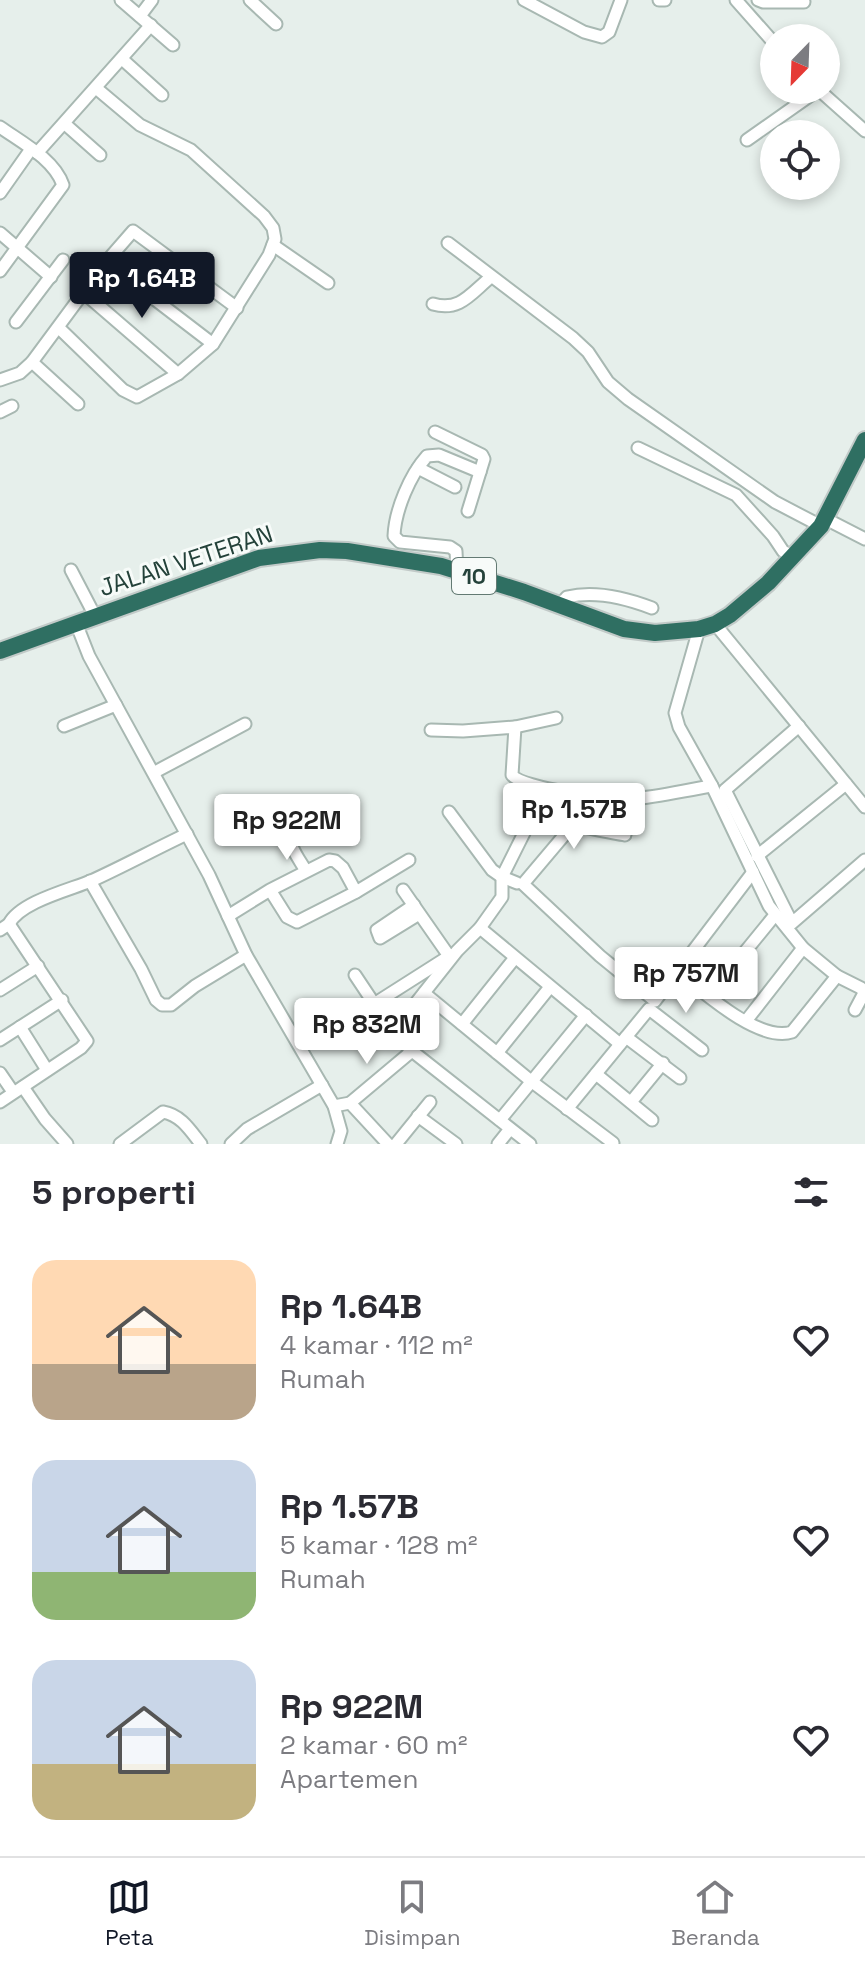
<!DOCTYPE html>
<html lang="id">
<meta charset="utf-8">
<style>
body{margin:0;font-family:"Space Grotesk",sans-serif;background:#f7f7f7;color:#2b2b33;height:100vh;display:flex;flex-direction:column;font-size:30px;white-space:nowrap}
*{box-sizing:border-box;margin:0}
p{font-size:26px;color:#7c7c81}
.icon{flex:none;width:44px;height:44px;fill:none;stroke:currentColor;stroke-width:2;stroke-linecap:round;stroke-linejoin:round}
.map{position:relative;height:1144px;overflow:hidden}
.details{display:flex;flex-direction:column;background:#fff;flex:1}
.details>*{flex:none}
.needle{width:52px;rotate:203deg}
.tools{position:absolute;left:760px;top:24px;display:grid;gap:16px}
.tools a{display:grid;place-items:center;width:80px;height:80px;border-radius:50%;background:#fff;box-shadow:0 4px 12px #0003;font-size:40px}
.price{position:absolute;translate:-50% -68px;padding:0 18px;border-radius:8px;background:#fff;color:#222;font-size:26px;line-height:52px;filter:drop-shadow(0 2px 4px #0008)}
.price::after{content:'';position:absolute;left:50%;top:48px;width:24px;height:18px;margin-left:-12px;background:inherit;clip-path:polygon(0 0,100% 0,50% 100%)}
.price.active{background:#111827;color:#fff}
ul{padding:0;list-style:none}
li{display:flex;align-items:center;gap:24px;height:200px;padding:0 32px}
li span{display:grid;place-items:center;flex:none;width:224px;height:160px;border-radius:24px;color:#555}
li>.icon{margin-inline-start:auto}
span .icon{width:96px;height:96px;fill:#fffc;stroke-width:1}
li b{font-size:34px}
h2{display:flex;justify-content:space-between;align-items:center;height:96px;padding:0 32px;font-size:34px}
.menu{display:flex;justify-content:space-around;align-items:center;height:112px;border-top:2px solid #e1e1e2;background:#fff;font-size:22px;color:#7c7c81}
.menu a{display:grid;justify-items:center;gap:4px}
.menu .active{color:#111827}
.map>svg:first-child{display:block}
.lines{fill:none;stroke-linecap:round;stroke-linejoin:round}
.minor-casing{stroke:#a8b8b2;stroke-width:15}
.highway-casing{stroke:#c2cac8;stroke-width:20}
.minor{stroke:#fff;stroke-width:11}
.highway{stroke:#2f6f62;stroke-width:16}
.labels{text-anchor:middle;stroke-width:6;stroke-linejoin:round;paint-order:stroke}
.shield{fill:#f7fbf9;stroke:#637a73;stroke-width:2}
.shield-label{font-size:22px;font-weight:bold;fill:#24423a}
.street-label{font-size:24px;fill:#24423a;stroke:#f7fbf9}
</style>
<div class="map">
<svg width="865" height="1144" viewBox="0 0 865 1144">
<rect width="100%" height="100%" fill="#e6efeb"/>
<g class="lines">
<defs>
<g id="minor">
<path d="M121 0 173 45"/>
<path d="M250 0 276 24"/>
<path d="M524 0 584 32 602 37 609 32 621 0"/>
<path d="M659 0H665"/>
<path d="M736 0 774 43"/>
<path d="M758 0 763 2H804"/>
<path d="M140 16 152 0"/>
<path d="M122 59 162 95"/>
<path d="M819 90 865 131"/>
<path d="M65 124 100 155"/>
<path d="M0 127C21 142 54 159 63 185L0 271"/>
<path d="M747 140 818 90"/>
<path d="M37 153 151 25"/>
<path d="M0 193 31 149"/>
<path d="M0 233 51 277"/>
<path d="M448 243 573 338 588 352 608 382 628 399 775 502 821 526"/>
<path d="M273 245 328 283"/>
<path d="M106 262 213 344"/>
<path d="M83 292 178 374"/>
<path d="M433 304C460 312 471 293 491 277"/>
<path d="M16 322 63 260"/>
<path d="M59 328 123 390 137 397 178 374 213 344 269 255 275 239 273 228 264 216 191 150 140 125 96 88"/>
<path d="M32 362 78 404"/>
<path d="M0 380 20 373 32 362 106 262 133 231 237 308"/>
<path d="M0 412 12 406"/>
<path d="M435 432 482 455 484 459 468 511"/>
<path d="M638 448 736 495 773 536 783 551 793 557"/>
<path d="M418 468 455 487"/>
<path d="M826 519 865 539"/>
<path d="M71 570 95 616"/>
<path d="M457 571 456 551 450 547 400 542 394 536C395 510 410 475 427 456L439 455 480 472"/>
<path d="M558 607 567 597C596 590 626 598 652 608"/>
<path d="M76 623 89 656 209 875 246 955 334 1106 341 1131 337 1144"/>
<path d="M715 624 865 807"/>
<path d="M64 726 116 705"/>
<path d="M799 726 725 790 792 923 865 860"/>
<path d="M515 727 556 718"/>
<path d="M431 730 463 731 515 727 512 775C522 789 612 800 632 799 658 797 686 790 712 786"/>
<path d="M155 772 245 724"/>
<path d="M586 794 572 826 523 884 600 956 655 1001 753 872"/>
<path d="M449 812 492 870 502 877 517 883"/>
<path d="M757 856 846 784"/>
<path d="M306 871C300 860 287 845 291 832L325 813"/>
<path d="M90 881 141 969 156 1000 162 1005H171L195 986 246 955"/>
<path d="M403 890 449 956"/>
<path d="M356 892 409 860"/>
<path d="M414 905 377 930 380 938 419 914"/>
<path d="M228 916 270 890 329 860 335 861 343 868 356 892 297 922 287 917 270 890"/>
<path d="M9 924C20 902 69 890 91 881 124 866 155 849 187 834"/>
<path d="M480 928 620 1044"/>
<path d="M0 930 9 924 87 1041 81 1048 0 1102"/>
<path d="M677 971C702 991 759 1043 792 1032L837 976 803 948 769 906 712 786 679 727 675 713 699 629"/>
<path d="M355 975 393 1032 412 1051 530 1144"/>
<path d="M837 976 861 988 864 993 855 1010"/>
<path d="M0 990 38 966"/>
<path d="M424 993 531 1081 613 1143"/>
<path d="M709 996 775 915"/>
<path d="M374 1004 451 955"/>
<path d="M746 1021 803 948"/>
<path d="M462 1024 514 959"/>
<path d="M20 1027 47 1070"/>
<path d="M393 1032 457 951 480 928 502 897V877L531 819C540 816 607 833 625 835"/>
<path d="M626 1037 680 1078"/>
<path d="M0 1040 62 1000"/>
<path d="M497 1053 550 987"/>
<path d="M0 1073 13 1092"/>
<path d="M596 1074 652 1120"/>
<path d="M23 1087 45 1119 67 1144"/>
<path d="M631 1102 663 1063"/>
<path d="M350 1103 388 1144"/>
<path d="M334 1106 350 1103 412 1051"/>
<path d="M567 1109 649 1009 702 1050"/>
<path d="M418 1116 456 1144"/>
<path d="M500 1120 586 1015"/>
<path d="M120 1144 163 1112C181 1115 190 1130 201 1144"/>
<path d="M231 1144 247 1129 322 1085"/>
<path d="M396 1144 430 1102"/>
<path d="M498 1144 510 1129"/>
</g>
<path id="highway" d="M0 651 259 558 320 550 347 551 441 566 524 592 624 629 655 633 699 629 715 624 730 615 768 583 821 526 865 440"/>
</defs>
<use href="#minor" class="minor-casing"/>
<use href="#highway" class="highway-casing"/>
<use href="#minor" class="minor"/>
<use href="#highway" class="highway"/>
</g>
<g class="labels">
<rect class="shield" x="452" y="558" width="44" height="36" rx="6"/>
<g class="shield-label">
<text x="474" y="584">10</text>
</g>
<g class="street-label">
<text transform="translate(186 561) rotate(-18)" y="8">JALAN VETERAN</text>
</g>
</g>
</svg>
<div class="tools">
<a><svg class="needle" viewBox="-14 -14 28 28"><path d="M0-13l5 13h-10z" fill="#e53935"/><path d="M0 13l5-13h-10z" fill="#7c7c81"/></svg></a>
<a><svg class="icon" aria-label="locate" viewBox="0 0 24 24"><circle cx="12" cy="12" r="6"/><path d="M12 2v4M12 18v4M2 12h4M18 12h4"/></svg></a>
</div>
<b class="price active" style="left:142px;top:320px">Rp 1.64B</b>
<b class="price" style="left:574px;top:851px">Rp 1.57B</b>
<b class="price" style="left:287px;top:862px">Rp 922M</b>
<b class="price" style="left:686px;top:1015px">Rp 757M</b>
<b class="price" style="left:367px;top:1066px">Rp 832M</b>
</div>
<section class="details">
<h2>5 properti<svg class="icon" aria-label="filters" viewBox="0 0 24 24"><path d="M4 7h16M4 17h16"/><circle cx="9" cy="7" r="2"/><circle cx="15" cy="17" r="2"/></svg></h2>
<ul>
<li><span style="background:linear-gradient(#ffd9b3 65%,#b9a48a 0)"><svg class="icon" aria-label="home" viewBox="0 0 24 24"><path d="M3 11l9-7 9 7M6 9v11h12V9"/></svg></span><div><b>Rp 1.64B</b><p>4 kamar · 112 m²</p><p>Rumah</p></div><svg class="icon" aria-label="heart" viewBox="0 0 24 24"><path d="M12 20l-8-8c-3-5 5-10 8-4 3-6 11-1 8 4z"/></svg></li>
<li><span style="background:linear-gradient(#c9d6e8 70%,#8fb573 0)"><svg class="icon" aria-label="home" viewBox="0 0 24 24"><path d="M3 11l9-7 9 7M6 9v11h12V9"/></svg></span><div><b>Rp 1.57B</b><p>5 kamar · 128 m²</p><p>Rumah</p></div><svg class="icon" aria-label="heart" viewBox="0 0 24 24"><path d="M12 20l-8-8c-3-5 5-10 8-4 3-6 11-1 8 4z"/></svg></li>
<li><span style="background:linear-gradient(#c9d6e8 65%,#c2b280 0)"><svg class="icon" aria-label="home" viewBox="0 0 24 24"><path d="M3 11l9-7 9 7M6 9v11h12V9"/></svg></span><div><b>Rp 922M</b><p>2 kamar · 60 m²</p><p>Apartemen</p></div><svg class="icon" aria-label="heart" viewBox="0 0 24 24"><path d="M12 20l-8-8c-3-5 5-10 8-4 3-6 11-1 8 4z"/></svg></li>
</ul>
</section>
<nav class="menu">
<a class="active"><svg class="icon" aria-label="map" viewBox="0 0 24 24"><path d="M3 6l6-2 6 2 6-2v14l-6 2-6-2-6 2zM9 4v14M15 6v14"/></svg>Peta</a>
<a><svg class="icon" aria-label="saved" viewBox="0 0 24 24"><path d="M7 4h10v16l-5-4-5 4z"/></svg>Disimpan</a>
<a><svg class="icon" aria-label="home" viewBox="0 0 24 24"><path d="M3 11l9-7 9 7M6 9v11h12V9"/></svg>Beranda</a>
</nav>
